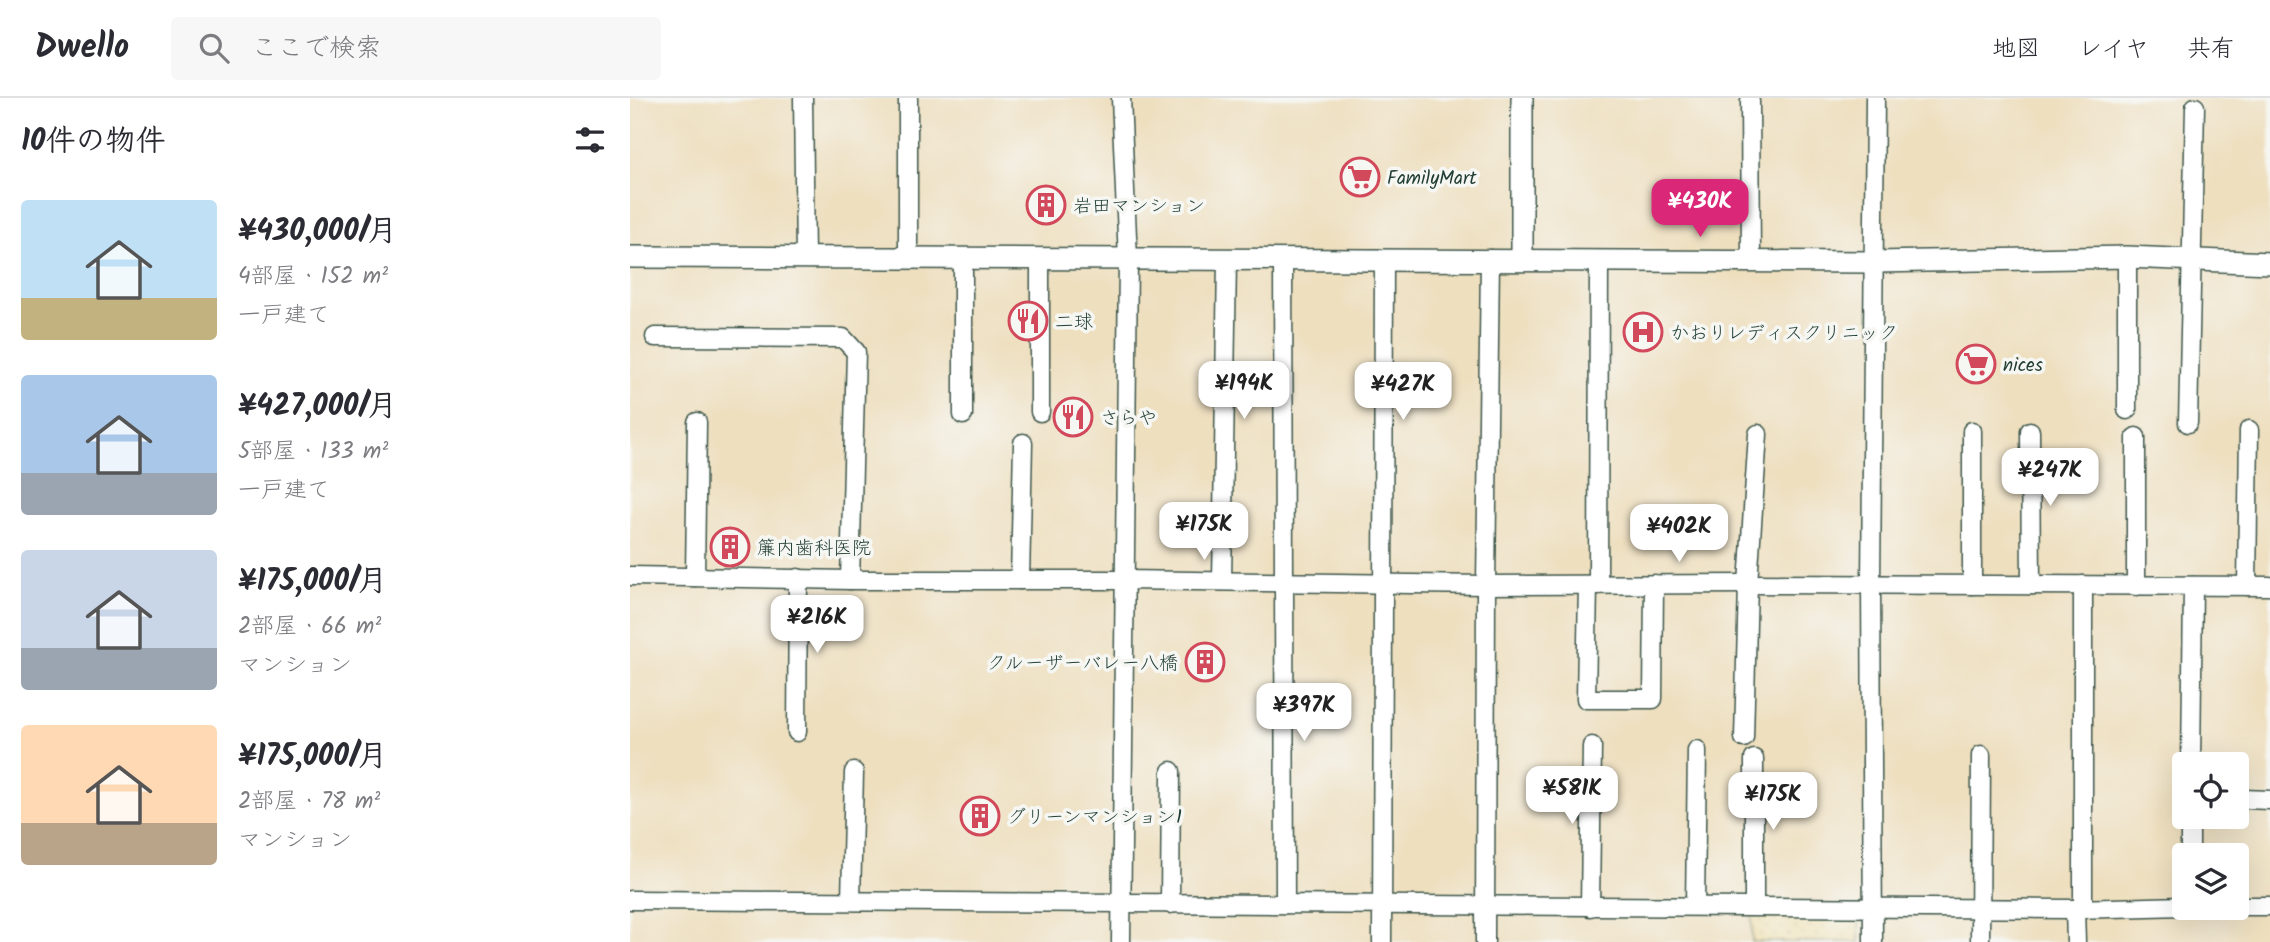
<!DOCTYPE html>
<html lang="ja">
<meta charset="utf-8">
<style>
body{margin:0;font-family:Kalam,"Klee One",sans-serif;background:#f7f7f7;color:#2b2b33;height:100vh;display:flex;flex-direction:column;font-size:26px;white-space:nowrap}
*{box-sizing:border-box;margin:0}
p{font-size:23px;color:#7c7c81}
.icon{flex:none;width:38px;height:38px;fill:none;stroke:currentColor;stroke-width:2;stroke-linecap:round;stroke-linejoin:round}
.map{position:relative;flex:1;overflow:hidden}
.drawer{display:flex;flex-direction:column;background:#fff;width:630px}
.drawer>*{flex:none}
.fabs{position:absolute;left:1542px;top:654px;display:grid;gap:14px}
.fabs a{display:grid;place-items:center;width:77px;height:77px;border-radius:7px;background:#fff;box-shadow:0 7px 28px #0002;font-size:35px}
.price{position:absolute;translate:-50% -60px;padding:0 16px;border-radius:14px;background:#fff;color:#222;font-size:23px;line-height:46px;filter:drop-shadow(0 2px 4px #0008)}
.price::after{content:'';position:absolute;left:50%;top:42px;width:21px;height:16px;margin-left:-10px;background:inherit;clip-path:polygon(0 0,100% 0,50% 100%)}
.price.selected{background:#db2777;color:#fff}
ul{padding:0;list-style:none}
li{display:flex;align-items:center;gap:21px;height:175px;padding:0 21px}
li span{display:grid;place-items:center;flex:none;width:196px;height:140px;border-radius:7px;color:#555}
li>.icon{margin-inline-start:auto}
span .icon{width:84px;height:84px;fill:#fffc;stroke-width:1}
li b{font-size:30px}
h2{display:flex;justify-content:space-between;align-items:center;height:84px;padding:0 21px;font-size:30px}
header{display:flex;align-items:center;gap:42px;box-sizing:border-box;height:98px;padding:0 35px;background:#fff;border-bottom:2px solid #e1e1e2}
header strong{font-size:33px}
nav{display:flex;gap:38px;margin-inline-start:auto;font-size:24px}
.search{width:490px;height:63px;background:#f7f7f7;display:flex;align-items:center;gap:18px;box-sizing:border-box;padding:0 24px;border-radius:7px;color:#7c7c81;font-size:26px}
main{display:flex;flex:1;min-height:0}
.map>svg:first-child{display:block}
.sand{fill:url(#sand-dots);stroke:#868c69;stroke-width:2}
.lines{fill:none;stroke-linecap:round;stroke-linejoin:round}
.minor-casing{stroke:#3e5549;stroke-width:21}
.tertiary-casing{stroke:#3e5549;stroke-width:24}
.minor{stroke:#fff;stroke-width:18}
.tertiary{stroke:#fff;stroke-width:21}
.labels{text-anchor:middle;stroke-width:7;stroke-linejoin:round;paint-order:stroke}
.poi-label{font-size:19px;fill:#1f3d34;stroke:#f6f6f2;text-anchor:start}
</style>
<header>
<strong>Dwello</strong>
<div class="search"><svg class="icon" aria-label="search" viewBox="0 0 24 24"><circle cx="10" cy="10" r="6"/><path d="M15 15l6 6"/></svg>ここで検索</div>
<nav><a>地図</a><a>レイヤ</a><a>共有</a></nav>
</header>
<main>
<section class="drawer">
<h2>10件の物件<svg class="icon" aria-label="filters" viewBox="0 0 24 24"><path d="M4 7h16M4 17h16"/><circle cx="9" cy="7" r="2"/><circle cx="15" cy="17" r="2"/></svg></h2>
<ul>
<li><span style="background:linear-gradient(#bfe0f5 70%,#c2b280 0)"><svg class="icon" aria-label="home" viewBox="0 0 24 24"><path d="M3 11l9-7 9 7M6 9v11h12V9"/></svg></span><div><b>¥430,000/月</b><p>4部屋 · 152 m²</p><p>一戸建て</p></div></li>
<li><span style="background:linear-gradient(#a9c7e8 70%,#9aa5b1 0)"><svg class="icon" aria-label="home" viewBox="0 0 24 24"><path d="M3 11l9-7 9 7M6 9v11h12V9"/></svg></span><div><b>¥427,000/月</b><p>5部屋 · 133 m²</p><p>一戸建て</p></div></li>
<li><span style="background:linear-gradient(#c9d6e8 70%,#9aa5b1 0)"><svg class="icon" aria-label="home" viewBox="0 0 24 24"><path d="M3 11l9-7 9 7M6 9v11h12V9"/></svg></span><div><b>¥175,000/月</b><p>2部屋 · 66 m²</p><p>マンション</p></div></li>
<li><span style="background:linear-gradient(#ffd9b3 70%,#b9a48a 0)"><svg class="icon" aria-label="home" viewBox="0 0 24 24"><path d="M3 11l9-7 9 7M6 9v11h12V9"/></svg></span><div><b>¥175,000/月</b><p>2部屋 · 78 m²</p><p>マンション</p></div></li>
</ul>
</section>
<div class="map">
<svg width="1640" height="844" viewBox="0 0 1640 844">
<defs>
<pattern id="sand-dots" width="8" height="8" patternUnits="userSpaceOnUse" patternTransform="scale(1.75)"><rect width="8" height="8" fill="#eeda9e"/><path d="M2 2h.1M6 6h.1" fill="none" stroke="#ccbc89" stroke-width="1.8" stroke-linecap="round"/></pattern>
</defs>
<rect width="100%" height="100%" fill="#f6f6f2"/>
<filter id="ink" filterUnits="userSpaceOnUse"><feTurbulence type="fractalNoise" baseFrequency=".0143" numOctaves="2"/><feDisplacementMap in="SourceGraphic" scale="14" xChannelSelector="R" yChannelSelector="G"/><feConvolveMatrix kernelMatrix="1 2 1 2 8 2 1 2 1" color-interpolation-filters="sRGB"/></filter>
<filter id="wash" filterUnits="userSpaceOnUse"><feTurbulence type="fractalNoise" baseFrequency=".00686" numOctaves="4" result="noise"/><feDisplacementMap in="SourceGraphic" scale="28" xChannelSelector="R" yChannelSelector="G"/><feGaussianBlur stdDeviation="1.57" result="paint"/><feColorMatrix in="noise" values="0 0 0 0 0 0 0 0 0 0 0 0 0 0 0 0 0 1.4 0 .05"/><feComposite in="paint" operator="in"/></filter>
<g filter="url(#wash)">
<rect width="100%" height="100%" fill="#eedfbf"/>
<path class="sand" d="M1122 817 1229 818V844H1122Z"/>
</g>
<g filter="url(#ink)">
<g class="lines">
<defs>
<g id="minor">
<path d="M173 0 175 160"/>
<path d="M491 0 498 162 491 844"/>
<path d="M1120 3 1121 162"/>
<path d="M1497 159V312"/>
<path d="M278 161V0"/>
<path d="M410 161V314"/>
<path d="M653 162 655 806"/>
<path d="M25 239 213 240 226 254 220 482"/>
<path d="M333 317V160"/>
<path d="M1558 325 1565 9"/>
<path d="M1400 333 1401 487"/>
<path d="M1506 339V488"/>
<path d="M0 478 220 482H494L856 487 1118 486 1640 488"/>
<path d="M65 479 67 324"/>
<path d="M390 482 393 345"/>
<path d="M592 483 597 162"/>
<path d="M958 487 956 601H1023L1024 486"/>
<path d="M968 487 969 162"/>
<path d="M1342 487V333"/>
<path d="M1453 487V811"/>
<path d="M1617 488 1619 332"/>
<path d="M167 634 168 480"/>
<path d="M1114 640 1118 486 1128 336"/>
<path d="M1561 667 1563 488"/>
<path d="M1613 701 1640 702"/>
<path d="M1560 758V719"/>
<path d="M0 802 1445 811 1554 808"/>
<path d="M221 802 224 674"/>
<path d="M540 806 541 673"/>
<path d="M1065 808 1067 652"/>
<path d="M1124 808V661"/>
<path d="M1606 808H1640"/>
<path d="M960 809 962 648"/>
<path d="M1445 811 1446 844"/>
<path d="M752 844 754 162"/>
<path d="M855 844 856 487 860 161"/>
<path d="M1243 844 1241 487 1245 0"/>
<path d="M1350 844 1351 657"/>
</g>
<g id="tertiary">
<path d="M0 159 1246 164 1497 159 1640 165"/>
<path d="M892 162V0"/>
</g>
</defs>
<use href="#minor" class="minor-casing"/>
<use href="#tertiary" class="tertiary-casing"/>
<use href="#minor" class="minor"/>
<use href="#tertiary" class="tertiary"/>
</g>
</g>
<defs>
<symbol id="supermarket-ring" viewBox="-11 -11 22 22"><circle r="9.5" fill="#f6f6f2" stroke="#d1495b" stroke-width="1.5"/><path d="M-6-5.5h2.5l.6 2H6L4.5 2H-2.5L-4.4-4H-6ZM-1.5 3.2a1.3 1.3 0 1 0 .1 0ZM3 3.2a1.3 1.3 0 1 0 .1 0Z" fill="#d1495b"/></symbol>
<symbol id="building-ring" viewBox="-11 -11 22 22"><circle r="9.5" fill="#f6f6f2" stroke="#d1495b" stroke-width="1.5"/><path d="M-4-6H4V6H1V3H-1V6H-4ZM-2.5-4.3h1.7v1.8h-1.7ZM.8-4.3h1.7v1.8H.8ZM-2.5-1h1.7V.8h-1.7ZM.8-1h1.7V.8H.8Z" fill="#d1495b"/></symbol>
<symbol id="restaurant-ring" viewBox="-11 -11 22 22"><circle r="9.5" fill="#f6f6f2" stroke="#d1495b" stroke-width="1.5"/><path d="M-5-6h1v4h1v-4h1v4h1v-4h1v5L-1.5 .5V6h-2V.5L-5-1ZM5-6V6H3V1.5H1.5Q1.5-4 5-6Z" fill="#d1495b"/></symbol>
<symbol id="hospital-ring" viewBox="-11 -11 22 22"><circle r="9.5" fill="#f6f6f2" stroke="#d1495b" stroke-width="1.5"/><path d="M-5-5h3v3.5h4V-5h3V5h-3V1.5h-4V5h-3Z" fill="#d1495b"/></symbol>
</defs>
<g fill-rule="evenodd">
<use href="#supermarket-ring" x="708" y="57" width="44" height="44"/>
<use href="#building-ring" x="394" y="85" width="44" height="44"/>
<use href="#restaurant-ring" x="376" y="201" width="44" height="44"/>
<use href="#hospital-ring" x="991" y="212" width="44" height="44"/>
<use href="#supermarket-ring" x="1324" y="244" width="44" height="44"/>
<use href="#restaurant-ring" x="421" y="297" width="44" height="44"/>
<use href="#building-ring" x="78" y="427" width="44" height="44"/>
<use href="#building-ring" x="553" y="542" width="44" height="44"/>
<use href="#building-ring" x="328" y="696" width="44" height="44"/>
</g>
<g class="labels">
<g class="poi-label">
<text x="757" y="86">FamilyMart</text>
<text x="443" y="114">岩田マンション</text>
<text x="425" y="230">二球</text>
<text x="1040" y="241">かおりレディスクリニック</text>
<text x="1373" y="273">nices</text>
<text x="470" y="326">さらや</text>
<text x="127" y="456">簾内歯科医院</text>
<text x="548" y="571" text-anchor="end">クルーザーバレー八橋</text>
<text x="377" y="725">グリーンマンション1</text>
</g>
</g>
</svg>
<div class="fabs">
<a><svg class="icon" aria-label="locate" viewBox="0 0 24 24"><circle cx="12" cy="12" r="6"/><path d="M12 2v4M12 18v4M2 12h4M18 12h4"/></svg></a>
<a><svg class="icon" aria-label="layers" viewBox="0 0 24 24"><path d="M12 4l9 5-9 5-9-5zM3 14l9 5 9-5"/></svg></a>
</div>
<b class="price selected" style="left:1070px;top:141px">¥430K</b>
<b class="price" style="left:614px;top:323px">¥194K</b>
<b class="price" style="left:773px;top:324px">¥427K</b>
<b class="price" style="left:1420px;top:410px">¥247K</b>
<b class="price" style="left:574px;top:464px">¥175K</b>
<b class="price" style="left:1049px;top:466px">¥402K</b>
<b class="price" style="left:187px;top:557px">¥216K</b>
<b class="price" style="left:674px;top:645px">¥397K</b>
<b class="price" style="left:942px;top:728px">¥581K</b>
<b class="price" style="left:1143px;top:734px">¥175K</b>
</div>
</main>
